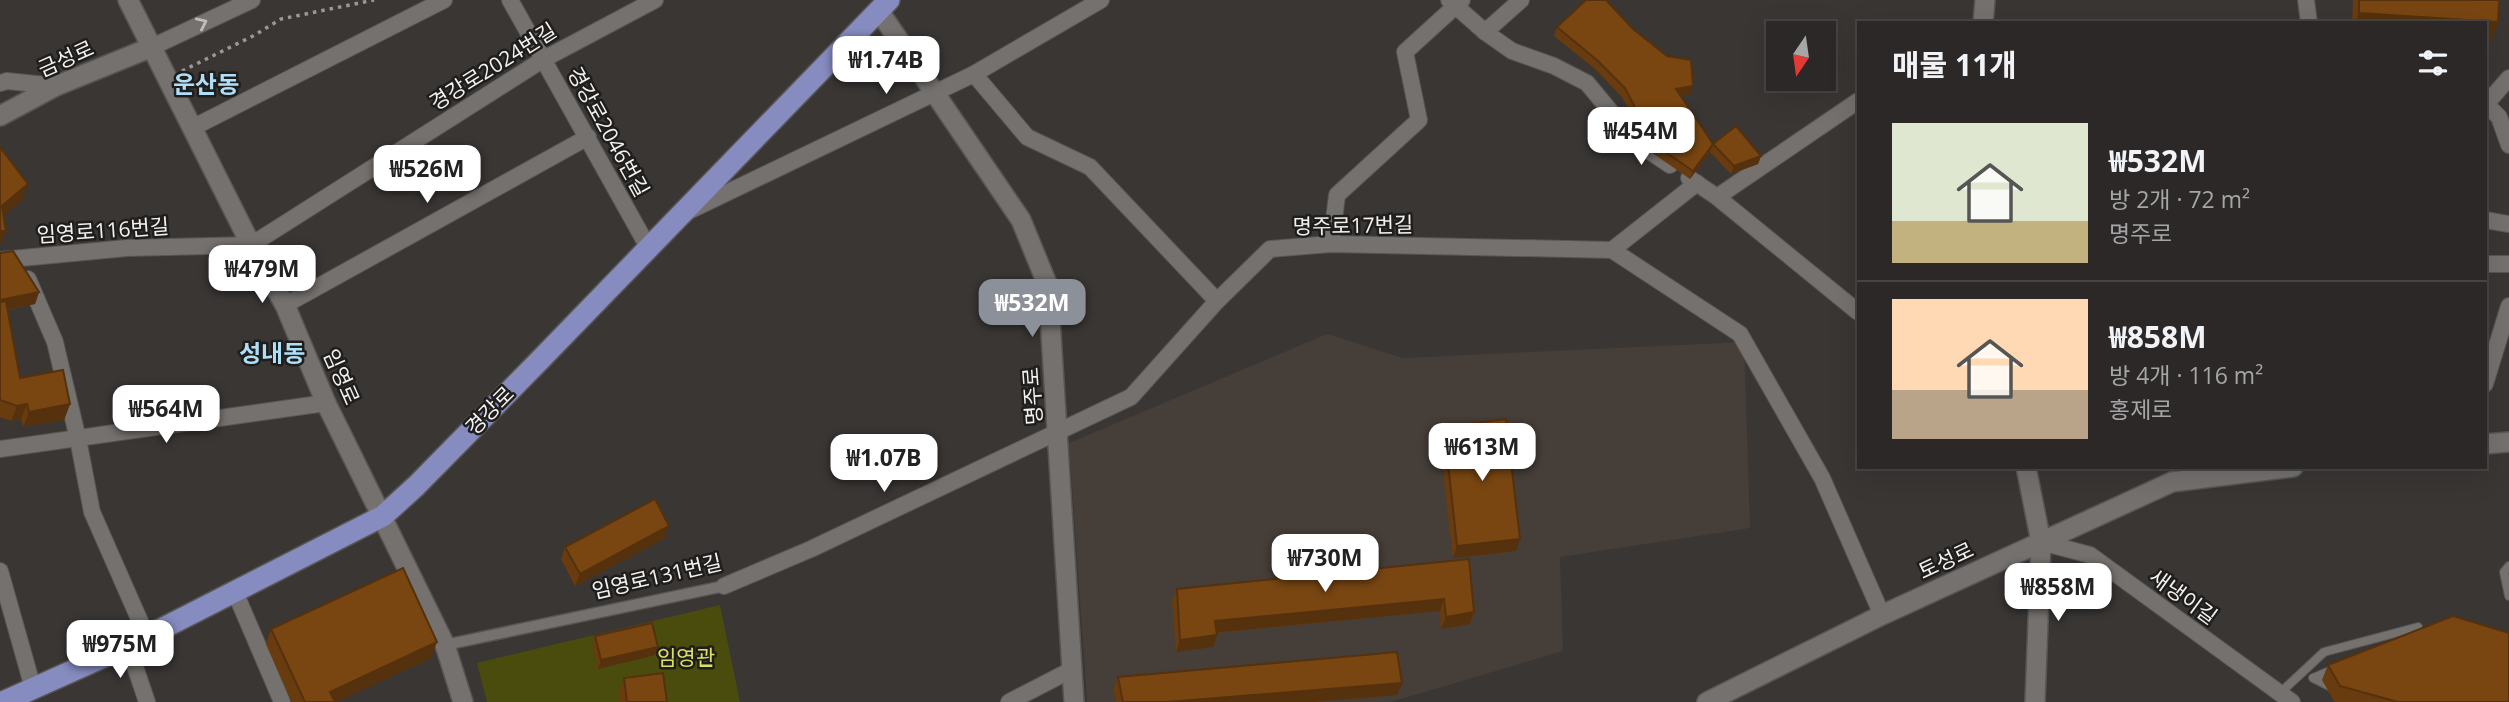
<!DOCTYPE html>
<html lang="ko">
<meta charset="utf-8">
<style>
body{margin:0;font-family:"Open Sans","Noto Sans KR",sans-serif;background:#373433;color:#f1f3f6;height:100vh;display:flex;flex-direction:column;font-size:26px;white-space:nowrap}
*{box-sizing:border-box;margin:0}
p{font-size:23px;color:#a6a6a7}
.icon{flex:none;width:38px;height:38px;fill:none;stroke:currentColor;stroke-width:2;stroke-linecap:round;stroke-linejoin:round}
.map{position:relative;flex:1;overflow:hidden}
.sheet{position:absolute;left:1857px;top:21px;width:630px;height:448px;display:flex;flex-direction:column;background:#2b2827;border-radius:0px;box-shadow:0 7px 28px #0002,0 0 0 2px #474444}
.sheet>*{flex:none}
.needle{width:46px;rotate:193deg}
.buttons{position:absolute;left:1766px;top:21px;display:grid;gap:14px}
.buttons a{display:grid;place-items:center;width:70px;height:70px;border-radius:0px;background:#2b2827;box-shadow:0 7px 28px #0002,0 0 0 2px #474444;font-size:35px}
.price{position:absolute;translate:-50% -60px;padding:0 16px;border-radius:14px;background:#fff;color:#222;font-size:23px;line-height:46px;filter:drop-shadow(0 2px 4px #0008)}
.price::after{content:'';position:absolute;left:50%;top:42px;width:21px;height:16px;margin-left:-10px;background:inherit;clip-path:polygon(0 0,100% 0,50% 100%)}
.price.selected{background:#8c9099;color:#fff}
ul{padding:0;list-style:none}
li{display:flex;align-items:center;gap:21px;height:175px;padding:0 35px}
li+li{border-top:2px solid #474444}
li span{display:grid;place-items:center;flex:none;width:196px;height:140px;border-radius:0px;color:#555}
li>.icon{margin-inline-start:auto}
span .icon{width:84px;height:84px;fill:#fffc;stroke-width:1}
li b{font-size:30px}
h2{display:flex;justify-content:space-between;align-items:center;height:84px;padding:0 35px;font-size:30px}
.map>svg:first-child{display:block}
.built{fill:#463e38}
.green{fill:#4a4c0e}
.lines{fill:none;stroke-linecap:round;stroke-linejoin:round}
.service-casing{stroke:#575553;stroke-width:10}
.pedestrian-casing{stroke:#575553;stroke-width:13}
.minor-casing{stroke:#575553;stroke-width:18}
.tertiary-casing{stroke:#575553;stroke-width:22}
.primary-casing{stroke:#575553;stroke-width:24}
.path{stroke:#9a9896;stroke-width:3.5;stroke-dasharray:3.5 5;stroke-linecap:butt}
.service{stroke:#74716e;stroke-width:8}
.pedestrian{stroke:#74716e;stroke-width:10}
.minor{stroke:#74716e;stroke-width:16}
.tertiary{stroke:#74716e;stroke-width:19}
.primary{stroke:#868bc0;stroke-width:21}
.wall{fill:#683c0f}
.shaded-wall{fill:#55310d}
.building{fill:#794612;stroke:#55310d;stroke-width:2}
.oneway{stroke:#c0bebc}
.labels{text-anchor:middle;stroke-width:5;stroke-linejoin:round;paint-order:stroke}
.street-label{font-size:21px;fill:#f3f1f0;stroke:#1f1e1d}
.park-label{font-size:21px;fill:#dbe063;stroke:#1f1e1d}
.quarter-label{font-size:24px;font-weight:bold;fill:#afdef7;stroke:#1f1e1d}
</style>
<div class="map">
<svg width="2509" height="702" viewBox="0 0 2509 702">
<rect width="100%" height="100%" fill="#393634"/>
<path class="built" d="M1327 334 1403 358 1744 342 1750 528 1560 557 1563 651 1391 702H1087L1069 443Z"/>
<path class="green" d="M720 605 740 702H487L477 663Z"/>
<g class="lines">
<defs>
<g id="service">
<path d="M2509 566 2504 572 2509 596"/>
<path d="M2332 670 2313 678 2333 688"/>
<path d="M2280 693 2324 652 2418 627 2409 639"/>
</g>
<path id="pedestrian" d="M445 645 724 586"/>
<g id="minor">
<path d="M510 0 648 247"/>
<path d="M1449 0 1485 32 1512 51 1554 66 1587 83 1636 142 1670 165"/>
<path d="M2306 0 2309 23"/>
<path d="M1485 32 1521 0"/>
<path d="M152 47 252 0"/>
<path d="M974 74 1027 137 1090 167 1217 301"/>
<path d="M0 83 7 81 56 86"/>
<path d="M2485 103 2499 117 2509 145"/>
<path d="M2487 103 2509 78"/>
<path d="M194 127 444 0"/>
<path d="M1689 178 1717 197 1858 312"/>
<path d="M1717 197 1858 101"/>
<path d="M689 211 974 74 1101 0"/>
<path d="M2485 220 2509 224"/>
<path d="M1331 244 1337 195 1419 120 1405 52 1462 0"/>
<path d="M1612 250 1740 334 1822 478 1882 615"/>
<path d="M0 260 127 248 251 245 544 59 655 0"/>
<path d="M2485 264H2509"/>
<path d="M28 279 55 342 78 439 92 512 147 637"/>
<path d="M285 305 588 137"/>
<path d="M2485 384 2509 306"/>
<path d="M0 449 326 403"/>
<path d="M2041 542 2090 555 2292 702"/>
<path d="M0 571 33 688"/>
<path d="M724 586 811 549 1131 397 1217 301 1270 249 1331 244 1612 250 1697 183"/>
<path d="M235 592 282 702"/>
<path d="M128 646 147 702"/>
<path d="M1009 702 1073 669"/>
</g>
<g id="tertiary">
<path d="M128 0 251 245 285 305 326 403 445 645 463 702"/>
<path d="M879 11 1021 220 1048 286 1074 702"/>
<path d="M1983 23 1985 0"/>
<path d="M0 116 56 86 152 47"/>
<path d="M2485 444 2509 442"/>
<path d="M2026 467 2041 542 2035 702"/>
<path d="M1707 702 1882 615 2172 482 2293 467"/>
</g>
<path id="primary" d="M3 702 128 646 383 516 416 486 540 360 889 0"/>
</defs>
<use href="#service" class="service-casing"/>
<use href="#pedestrian" class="pedestrian-casing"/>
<use href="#minor" class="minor-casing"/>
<use href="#tertiary" class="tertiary-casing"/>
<use href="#primary" class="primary-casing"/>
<path class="path" d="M182 71 253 36 281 19 374 0"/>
<use href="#service" class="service"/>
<use href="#pedestrian" class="pedestrian"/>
<use href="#minor" class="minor"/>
<use href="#tertiary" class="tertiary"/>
<use href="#primary" class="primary"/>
</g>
<g class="wall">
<path d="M2353 0H2499L2498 22 2490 43H2485V23H2352Z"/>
<path d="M1557 27 1690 94 1681 96 1713 144 1761 156 1758 164 1731 174 1710 152 1690 179 1651 152 1622 97 1595 69 1554 36Z"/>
<path d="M0 253 39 292 35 304 8 310 20 378 70 404 64 420 23 427 21 419 11 421 0 417Z"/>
<path d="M1444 427 1516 551 1453 558 1439 439Z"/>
<path d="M665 538 575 586 561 559 565 547Z"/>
<path d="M1469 559 1474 612 1470 624 1441 629 1440 611 1217 633V635L1213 647 1176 652 1172 601 1177 589Z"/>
<path d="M271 629 431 658 336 702H292L266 644Z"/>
<path d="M595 636 658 647 655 655 598 669 592 645Z"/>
<path d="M2328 665 2509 702H2337L2334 701 2322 680Z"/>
<path d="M1118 677 1397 695 1311 702H1116L1113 689Z"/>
<path d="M624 678 667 702H620L618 693Z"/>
</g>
<g class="shaded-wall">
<path d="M2359 13 2498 22 2490 43H2485V23H2355Z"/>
<path d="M1693 86 1690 94 1673 98 1676 89Z"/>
<path d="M1713 144 1710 152 1690 179 1693 171Z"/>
<path d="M1761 156 1758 164 1731 174 1734 166Z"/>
<path d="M28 184 22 200 0 219 2 206Z"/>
<path d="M0 231H6L0 246Z"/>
<path d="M39 292 35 304 0 311V300Z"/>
<path d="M27 404 21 419 11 421 17 406Z"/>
<path d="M70 404 64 420 23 427 29 412Z"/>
<path d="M669 526 665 538 575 586 580 574Z"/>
<path d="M1520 539 1516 551 1453 558 1457 546Z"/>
<path d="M1444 599 1440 611 1211 633 1215 621Z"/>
<path d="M1474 612 1470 624 1441 629 1446 617Z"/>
<path d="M1217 635 1213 647 1176 652 1180 640Z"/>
<path d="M437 642 431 658 336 702H326L330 692Z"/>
<path d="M658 647 655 655 598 669 601 660Z"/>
<path d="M1402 683 1397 695 1311 702H1167Z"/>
</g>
<g class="building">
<path d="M1586 0H1606L1633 29 1667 56 1691 60 1693 86 1676 89 1713 144 1693 171 1654 144 1625 88 1598 61 1557 27Z"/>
<path d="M2359 0H2499L2498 22 2359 13Z"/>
<path d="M1736 126 1761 156 1734 166 1713 144Z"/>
<path d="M0 147 28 184 2 206 6 231H0Z"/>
<path d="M13 251 39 292 0 300V253Z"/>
<path d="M6 301 20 378 63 370 70 404 29 412 27 404 17 406 0 400V302Z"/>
<path d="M1506 419 1520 539 1457 546 1444 427Z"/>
<path d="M655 499 669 526 580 574 565 547Z"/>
<path d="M1469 559 1474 612 1446 617 1444 599 1215 621 1217 635 1180 640 1177 589Z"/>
<path d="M403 568 437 642 330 692 335 702H305L271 629Z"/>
<path d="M2453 616 2509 633V702H2398L2340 686 2328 665Z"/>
<path d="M652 623 658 647 601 660 595 636Z"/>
<path d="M1397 652 1402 683 1167 702H1123L1118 677Z"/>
<path d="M663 673 667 702H627L624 678Z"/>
</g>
<defs><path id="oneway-chevron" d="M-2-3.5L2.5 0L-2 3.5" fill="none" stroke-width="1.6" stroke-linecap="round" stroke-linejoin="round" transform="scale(1.75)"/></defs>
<use class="oneway" href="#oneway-chevron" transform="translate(202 23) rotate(-25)"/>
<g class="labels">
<g class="street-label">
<text transform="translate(66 59) rotate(-24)" y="7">금성로</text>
<text transform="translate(493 67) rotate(-32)" y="7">경강로2024번길</text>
<text transform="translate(608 132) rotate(61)" y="7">경강로2046번길</text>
<text transform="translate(1353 226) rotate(-1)" y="7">명주로17번길</text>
<text transform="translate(103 231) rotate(-4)" y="7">임영로116번길</text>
<text transform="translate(341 377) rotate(66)" y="7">임영로</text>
<text transform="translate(1033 396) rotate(-94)" y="7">명주로</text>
<text transform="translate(490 411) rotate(-45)" y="7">경강로</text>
<text transform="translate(1946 561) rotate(-25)" y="7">토성로</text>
<text transform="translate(657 577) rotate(-13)" y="7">임영로131번길</text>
<text transform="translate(2183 597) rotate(36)" y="7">새냉이길</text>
</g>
<g class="park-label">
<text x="686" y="665">임영관</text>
</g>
<g class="quarter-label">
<text x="206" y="93">운산동</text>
<text x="272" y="362">성내동</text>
</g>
</g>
</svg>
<div class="buttons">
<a><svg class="needle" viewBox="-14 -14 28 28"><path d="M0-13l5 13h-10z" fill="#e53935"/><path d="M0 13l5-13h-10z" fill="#a6a6a7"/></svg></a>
</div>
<b class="price" style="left:886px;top:96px">₩1.74B</b>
<b class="price" style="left:1641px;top:167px">₩454M</b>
<b class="price" style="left:427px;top:205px">₩526M</b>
<b class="price" style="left:262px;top:305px">₩479M</b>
<b class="price selected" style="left:1032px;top:339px">₩532M</b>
<b class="price" style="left:166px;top:445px">₩564M</b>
<b class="price" style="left:1482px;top:483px">₩613M</b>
<b class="price" style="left:884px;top:494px">₩1.07B</b>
<b class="price" style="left:1325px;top:594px">₩730M</b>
<b class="price" style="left:2058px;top:623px">₩858M</b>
<b class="price" style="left:120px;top:680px">₩975M</b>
<section class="sheet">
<h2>매물 11개<svg class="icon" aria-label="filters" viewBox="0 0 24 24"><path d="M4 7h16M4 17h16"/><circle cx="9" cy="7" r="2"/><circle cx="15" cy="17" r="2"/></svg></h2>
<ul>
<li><span style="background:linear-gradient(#dfe7d0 70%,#c2b280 0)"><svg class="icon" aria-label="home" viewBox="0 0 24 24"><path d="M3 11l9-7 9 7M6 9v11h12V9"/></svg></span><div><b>₩532M</b><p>방 2개 · 72 m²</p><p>명주로</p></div></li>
<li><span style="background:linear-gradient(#ffd9b3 65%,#b9a48a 0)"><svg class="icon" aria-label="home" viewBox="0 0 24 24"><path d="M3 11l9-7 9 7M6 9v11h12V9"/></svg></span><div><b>₩858M</b><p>방 4개 · 116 m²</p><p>홍제로</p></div></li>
</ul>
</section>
</div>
